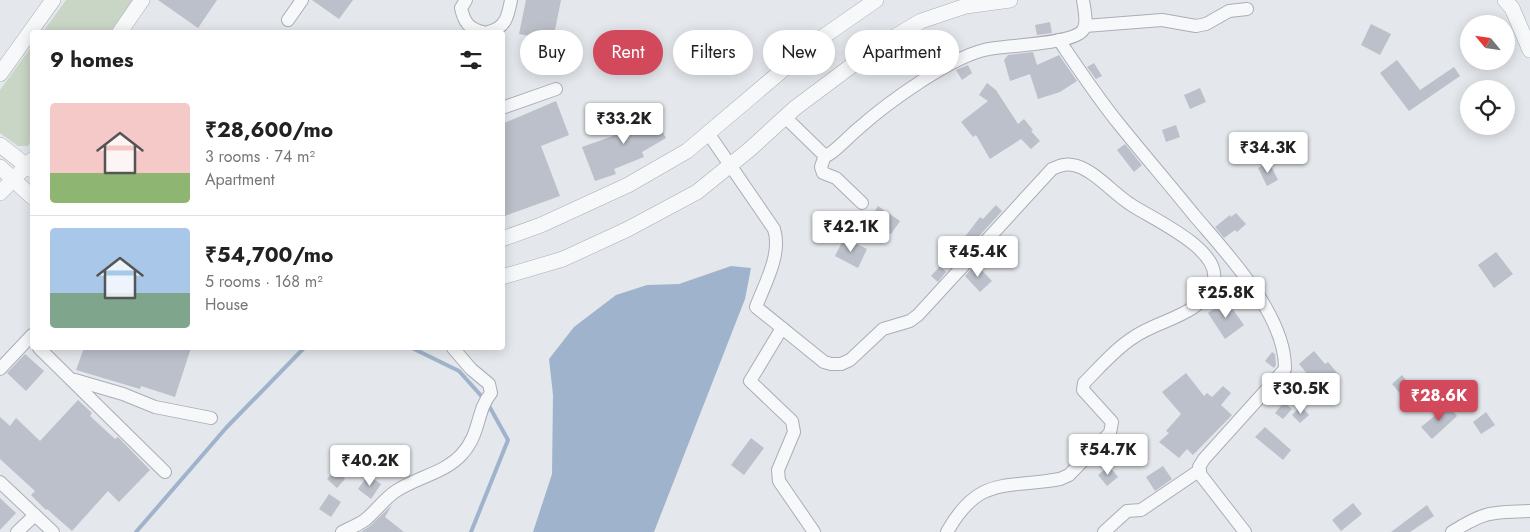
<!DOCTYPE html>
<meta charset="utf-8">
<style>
body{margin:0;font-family:Jost,sans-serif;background:#f2f2f2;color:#222;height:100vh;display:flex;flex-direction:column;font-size:19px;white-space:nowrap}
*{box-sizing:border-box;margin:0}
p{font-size:16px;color:#767676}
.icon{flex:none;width:28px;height:28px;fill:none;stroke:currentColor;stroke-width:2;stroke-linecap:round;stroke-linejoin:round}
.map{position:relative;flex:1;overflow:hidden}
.sheet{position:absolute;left:30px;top:30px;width:475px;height:320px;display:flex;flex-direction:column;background:#fff;border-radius:5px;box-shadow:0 2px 12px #0003}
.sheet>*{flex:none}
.hud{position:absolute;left:520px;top:30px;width:475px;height:45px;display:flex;gap:10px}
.needle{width:32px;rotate:299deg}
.controls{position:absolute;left:1460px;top:15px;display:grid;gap:10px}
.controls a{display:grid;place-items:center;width:55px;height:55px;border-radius:50%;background:#fff;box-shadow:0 2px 12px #0003;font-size:25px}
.price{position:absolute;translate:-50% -42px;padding:0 11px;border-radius:5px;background:#fff;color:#222;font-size:16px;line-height:32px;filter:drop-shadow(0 1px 2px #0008)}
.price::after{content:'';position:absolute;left:50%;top:30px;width:15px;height:11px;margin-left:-8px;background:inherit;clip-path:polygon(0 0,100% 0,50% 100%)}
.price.active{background:#d1495b;color:#fff}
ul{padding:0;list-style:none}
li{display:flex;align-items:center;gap:15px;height:125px;padding:0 20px}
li+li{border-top:1px solid #e0e0e0}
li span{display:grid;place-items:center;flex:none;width:140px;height:100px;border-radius:5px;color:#555}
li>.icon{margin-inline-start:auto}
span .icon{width:60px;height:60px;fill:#fffc;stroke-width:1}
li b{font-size:21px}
h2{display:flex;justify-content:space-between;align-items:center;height:60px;padding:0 20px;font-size:21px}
.pill{padding:0 18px;border-radius:22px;background:#fff;box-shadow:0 2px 12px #0003;font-size:18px;line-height:45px}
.pill.active{background:#d1495b;color:#fff}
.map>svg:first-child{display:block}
.green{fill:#c9d6c5}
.water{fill:#9fb4cc}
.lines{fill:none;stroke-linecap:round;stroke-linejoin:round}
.stream{stroke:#9fb4cc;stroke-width:4}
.building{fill:#bbc0ca}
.minor-casing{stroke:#a9aeb7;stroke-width:14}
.tertiary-casing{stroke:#a9aeb7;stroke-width:16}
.minor{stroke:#f7f8fa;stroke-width:12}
.tertiary{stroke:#f7f8fa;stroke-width:15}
</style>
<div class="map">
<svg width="1530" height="532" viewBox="0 0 1530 532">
<rect width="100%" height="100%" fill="#e4e7ec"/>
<g class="green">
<path d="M66 0H133L110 32H43Z"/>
<path d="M32 46V139L28 146H18L0 133V90Z"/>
</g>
<path class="water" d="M731 266 751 268 745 299 654 532H533L552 474 553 395 549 359 574 327 616 295 647 285 679 284Z"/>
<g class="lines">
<g class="stream">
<path d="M412 348 459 371 484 399"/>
<path d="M136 532 226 428 304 348"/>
<path d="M471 532 508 440 488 404"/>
</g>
</g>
<g class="building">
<path d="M158 0H217L198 28Z"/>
<path d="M312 0H353L339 19Z"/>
<path d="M526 0H561L553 40 519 34Z"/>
<path d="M1050 22 1052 33 1037 35 1035 25Z"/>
<path d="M1371 24 1391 34 1380 55 1361 45Z"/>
<path d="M1033 52 1037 65 1059 55 1077 81 1060 92 1038 99 1030 74 1010 81 1004 60 1008 55Z"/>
<path d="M1397 60 1420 90 1454 67 1460 76 1409 111 1380 73Z"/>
<path d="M1094 63 1102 76 1096 79 1087 67Z"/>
<path d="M968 65 972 73 962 80 956 70Z"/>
<path d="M987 83 996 90 1018 124 1024 119 1033 130 1031 131 1040 141 1031 149 1021 139 990 159 976 135 973 137 961 122 988 101 979 95Z"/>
<path d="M1200 88 1206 102 1190 109 1184 95Z"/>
<path d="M556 101 569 135 541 146 560 196 502 217V124Z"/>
<path d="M649 107 666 138 642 152 644 157 614 169 616 174 595 181 582 147 613 136 611 131 633 123 630 118Z"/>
<path d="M1176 125 1180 137 1166 142 1162 130Z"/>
<path d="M1125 144 1142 165 1134 172 1117 150Z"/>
<path d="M1269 162 1278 180 1267 186 1258 168Z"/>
<path d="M996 205 1002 211 972 244 964 238 980 217 983 219Z"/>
<path d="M878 206 900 221 891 234 869 220Z"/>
<path d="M1236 213 1246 224 1237 232 1235 230 1224 238 1215 227 1230 215 1231 217Z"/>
<path d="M844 238 867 249 858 268 835 256Z"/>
<path d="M1496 252 1513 274 1494 288 1478 265Z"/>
<path d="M976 264 992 281 980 292 965 276Z"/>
<path d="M940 266 946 272 938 282 931 276Z"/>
<path d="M1226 300 1244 325 1225 339 1208 313Z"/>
<path d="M84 348H191L175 397 141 386 140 389 76 370Z"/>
<path d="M1314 351 1325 364 1328 362 1339 375 1314 396 1303 383 1310 377 1299 364Z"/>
<path d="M1272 352 1275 354 1276 365 1274 368 1265 361Z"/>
<path d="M25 354 44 371 26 391 7 373Z"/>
<path d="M1186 373 1204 396 1207 393 1212 397 1223 386 1231 393 1221 405 1232 415 1193 455 1187 449 1179 458 1159 442 1169 433 1166 431 1181 414 1162 392Z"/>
<path d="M1402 375 1413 389 1403 397 1392 384Z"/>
<path d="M78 400 92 413 90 416 115 439 118 437 150 470 119 502 108 491 72 531 47 509 46 510 31 495 35 491 0 459V417L10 426 16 418 40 441Z"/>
<path d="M1284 402 1292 409 1283 419 1275 413Z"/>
<path d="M1448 405 1457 416 1432 439 1421 427Z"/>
<path d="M1301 406 1309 415 1300 423 1292 415Z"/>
<path d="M1486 412 1495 425 1481 434 1473 422Z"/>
<path d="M1265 427 1291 450 1283 460 1255 437Z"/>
<path d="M751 438 764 448 744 475 731 465Z"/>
<path d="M1109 466 1118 477 1107 486 1098 475Z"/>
<path d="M1163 466 1172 479 1155 491 1146 477Z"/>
<path d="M335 470 345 479 337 488 327 479Z"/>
<path d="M368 475 381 484 371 499 358 489Z"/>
<path d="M329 494 341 502 331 517 319 509Z"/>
<path d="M0 498 16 513 0 530Z"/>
<path d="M1353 503 1362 514 1341 531 1332 520Z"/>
<path d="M392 505 385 517 404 532H361L370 526Z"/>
<path d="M1427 505 1434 516 1410 532H1391Z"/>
</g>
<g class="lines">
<defs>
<g id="minor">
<path d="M466 0 461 8C464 22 469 29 483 32"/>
<path d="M288 20 302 0"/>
<path d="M1085 26 1162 20 1196 26 1206 24 1229 11 1247 9"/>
<path d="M488 32C506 28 508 16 511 0"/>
<path d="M1059 40C1078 68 1097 97 1119 124 1143 154 1169 184 1194 215 1227 254 1286 315 1285 369L1204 459 1199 467 1200 474 1245 532"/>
<path d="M502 108 556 89"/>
<path d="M785 117 823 154 828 155C839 148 848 137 859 128 887 103 948 59 984 50 1002 45 1073 45 1083 30 1088 23 1084 8 1083 0"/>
<path d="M708 133 774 229C782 254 765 283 756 307L824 362 831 364H841L850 360 883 329 910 321 918 315 1052 169C1061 165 1067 163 1077 166 1096 172 1113 193 1130 204 1150 218 1225 250 1213 283 1201 316 1160 319 1134 337 1115 349 1100 367 1084 383L1083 390 1112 422 1110 433 1069 475 1060 479C1005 489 979 475 947 532"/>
<path d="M825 155 821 167 823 173 836 178 862 203"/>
<path d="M782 328 750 381 792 421 794 432 778 470 779 481 814 532"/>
<path d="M39 348 165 472"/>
<path d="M0 369 32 335"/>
<path d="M75 380 123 394 155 407 211 418"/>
<path d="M0 482 53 532"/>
<path d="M17 532 35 515"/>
<path d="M342 532C350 528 358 525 365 520 376 511 384 499 396 491 417 477 445 473 462 454 481 433 476 411 491 393L489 384 471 369 453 348"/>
<path d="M1104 532 1127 511 1141 510 1200 470"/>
<path d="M1452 532C1485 511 1492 512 1530 511"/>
</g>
<g id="tertiary">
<path d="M1505 0 1512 8 1530 50"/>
<path d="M120 32 142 0"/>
<path d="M0 74 53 0"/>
<path d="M0 145 32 170"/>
<path d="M0 167 32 197"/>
<path d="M0 193 32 160"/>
<path d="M502 239 541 225 628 185 687 151 817 41 876 0"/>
<path d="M502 277 563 259 628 229 697 192 749 150 795 108 874 49 921 21 966 6 1010 0"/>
</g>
</defs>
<use href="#minor" class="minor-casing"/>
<use href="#tertiary" class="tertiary-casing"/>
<use href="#minor" class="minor"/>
<use href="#tertiary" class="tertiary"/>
</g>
</svg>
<div class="controls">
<a><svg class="needle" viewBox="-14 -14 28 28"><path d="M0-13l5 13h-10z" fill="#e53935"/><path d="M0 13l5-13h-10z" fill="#767676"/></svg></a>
<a><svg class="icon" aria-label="locate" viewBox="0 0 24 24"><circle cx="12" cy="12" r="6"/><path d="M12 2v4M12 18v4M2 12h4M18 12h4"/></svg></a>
</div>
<b class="price" style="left:624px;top:145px">₹33.2K</b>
<b class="price" style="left:1268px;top:174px">₹34.3K</b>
<b class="price" style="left:851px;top:253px">₹42.1K</b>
<b class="price" style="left:978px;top:278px">₹45.4K</b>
<b class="price" style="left:1226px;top:319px">₹25.8K</b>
<b class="price" style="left:1301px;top:415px">₹30.5K</b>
<b class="price active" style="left:1439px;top:422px">₹28.6K</b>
<b class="price" style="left:1108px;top:476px">₹54.7K</b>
<b class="price" style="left:370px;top:487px">₹40.2K</b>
<div class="hud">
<a class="pill">Buy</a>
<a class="pill active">Rent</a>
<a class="pill">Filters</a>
<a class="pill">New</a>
<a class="pill">Apartment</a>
</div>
<section class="sheet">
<h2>9 homes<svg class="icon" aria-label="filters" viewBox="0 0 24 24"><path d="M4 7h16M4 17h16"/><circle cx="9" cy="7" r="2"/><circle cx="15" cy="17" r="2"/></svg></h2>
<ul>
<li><span style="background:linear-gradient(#f6c9c9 70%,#8fb573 0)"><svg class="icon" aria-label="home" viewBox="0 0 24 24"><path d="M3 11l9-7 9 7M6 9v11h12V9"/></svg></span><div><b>₹28,600/mo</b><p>3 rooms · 74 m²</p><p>Apartment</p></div></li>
<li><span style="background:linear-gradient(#a9c7e8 65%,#7fa58c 0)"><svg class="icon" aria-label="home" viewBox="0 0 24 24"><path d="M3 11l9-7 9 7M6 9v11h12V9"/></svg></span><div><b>₹54,700/mo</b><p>5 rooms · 168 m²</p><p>House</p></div></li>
</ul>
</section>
</div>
